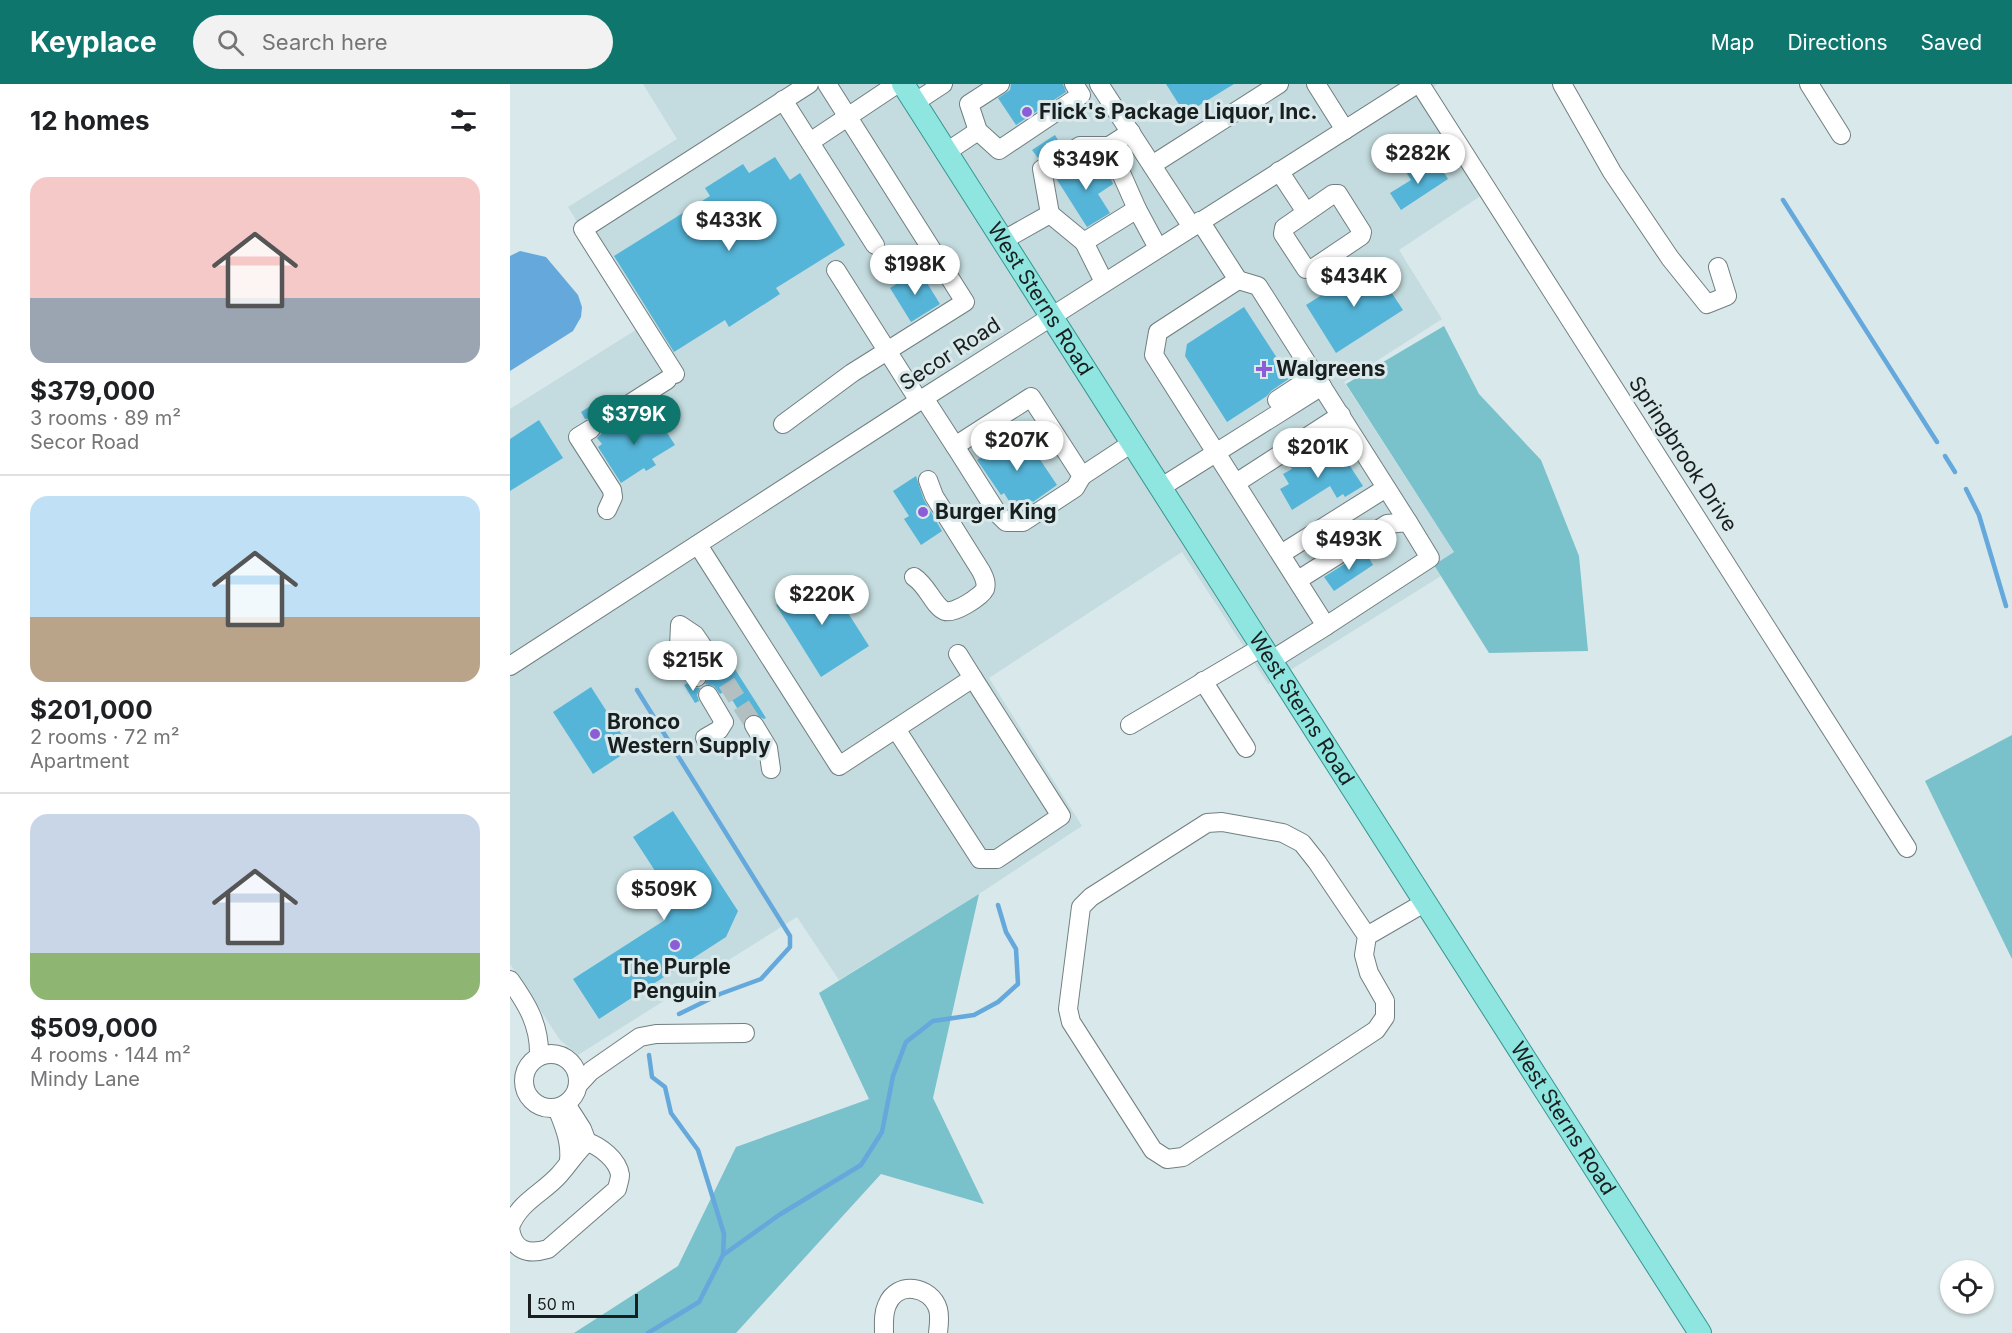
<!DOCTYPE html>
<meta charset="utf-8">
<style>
body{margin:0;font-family:Inter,sans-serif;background:#f2f2f2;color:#202124;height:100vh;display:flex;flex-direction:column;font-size:22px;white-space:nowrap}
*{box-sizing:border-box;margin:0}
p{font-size:20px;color:#757577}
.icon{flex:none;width:33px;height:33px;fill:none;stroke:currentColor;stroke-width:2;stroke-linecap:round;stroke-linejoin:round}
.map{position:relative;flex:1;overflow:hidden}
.details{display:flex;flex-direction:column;background:#fff;width:510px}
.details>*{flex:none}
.buttons{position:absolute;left:1430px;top:1176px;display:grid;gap:12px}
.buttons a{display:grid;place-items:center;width:54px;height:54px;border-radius:50%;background:#fff;box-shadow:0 2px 4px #0004;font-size:30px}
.scale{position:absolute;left:18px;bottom:15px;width:110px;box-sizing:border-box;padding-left:6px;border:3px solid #191e1f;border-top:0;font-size:16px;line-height:21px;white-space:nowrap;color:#191e1f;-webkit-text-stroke:4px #d9e8ea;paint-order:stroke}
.price{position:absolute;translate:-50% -51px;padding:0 14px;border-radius:21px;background:#fff;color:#222;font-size:20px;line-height:39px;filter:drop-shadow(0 2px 3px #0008)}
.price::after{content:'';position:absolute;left:50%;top:36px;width:18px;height:14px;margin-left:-9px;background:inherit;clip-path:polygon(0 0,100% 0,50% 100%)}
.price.selected{background:#0f766e;color:#fff}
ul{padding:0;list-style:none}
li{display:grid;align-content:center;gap:12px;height:318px;padding:0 30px}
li+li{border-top:2px solid #e0e0e0}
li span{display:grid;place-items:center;height:186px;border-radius:18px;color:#555}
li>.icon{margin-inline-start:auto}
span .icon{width:108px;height:108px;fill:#fffc;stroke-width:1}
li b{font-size:26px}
h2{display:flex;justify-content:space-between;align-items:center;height:72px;padding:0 30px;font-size:26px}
header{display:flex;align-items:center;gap:36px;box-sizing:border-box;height:84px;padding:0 30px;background:#0f766e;color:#fff}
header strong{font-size:28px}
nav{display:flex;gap:33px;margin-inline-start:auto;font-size:21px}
.search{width:420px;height:54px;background:#f2f2f2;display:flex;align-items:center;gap:15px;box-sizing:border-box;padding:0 21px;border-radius:33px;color:#757577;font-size:22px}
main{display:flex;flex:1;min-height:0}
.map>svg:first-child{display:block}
.built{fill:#c4dcdf}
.green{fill:#79c1cb}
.water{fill:#64a8dc}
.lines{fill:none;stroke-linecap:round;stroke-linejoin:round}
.stream{stroke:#64a8dc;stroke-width:4.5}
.building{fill:#55b5d8}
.minor-tunnel{stroke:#b3c0c1;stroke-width:18;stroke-dasharray:18 9;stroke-linecap:butt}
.minor-casing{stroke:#717f81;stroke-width:20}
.major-casing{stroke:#36968f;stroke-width:24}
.minor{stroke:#fff;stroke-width:18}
.major{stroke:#8fe6e0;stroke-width:22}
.poi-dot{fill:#8b5ed8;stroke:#d9e8ea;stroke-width:2}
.labels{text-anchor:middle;stroke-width:6;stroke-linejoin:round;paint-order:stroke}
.poi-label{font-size:21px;font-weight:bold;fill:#191e1f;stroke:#d9e8ea;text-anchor:start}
.street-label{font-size:21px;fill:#191e1f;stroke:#d9e8ea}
</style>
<header>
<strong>Keyplace</strong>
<div class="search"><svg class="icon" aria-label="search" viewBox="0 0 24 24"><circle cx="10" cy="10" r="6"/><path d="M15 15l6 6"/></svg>Search here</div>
<nav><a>Map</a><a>Directions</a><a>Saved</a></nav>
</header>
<main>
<section class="details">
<h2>12 homes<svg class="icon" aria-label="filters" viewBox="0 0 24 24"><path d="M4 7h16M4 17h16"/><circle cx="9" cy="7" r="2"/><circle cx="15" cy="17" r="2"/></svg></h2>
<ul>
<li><span style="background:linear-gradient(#f6c9c9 65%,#9aa5b1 0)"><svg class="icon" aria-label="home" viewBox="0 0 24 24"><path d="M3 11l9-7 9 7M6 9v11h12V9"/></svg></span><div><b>$379,000</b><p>3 rooms · 89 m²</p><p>Secor Road</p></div></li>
<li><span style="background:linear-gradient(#bfe0f5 65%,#b9a48a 0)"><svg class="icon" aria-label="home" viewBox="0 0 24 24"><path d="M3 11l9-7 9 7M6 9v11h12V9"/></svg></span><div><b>$201,000</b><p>2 rooms · 72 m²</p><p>Apartment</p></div></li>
<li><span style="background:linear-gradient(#c9d6e8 75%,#8fb573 0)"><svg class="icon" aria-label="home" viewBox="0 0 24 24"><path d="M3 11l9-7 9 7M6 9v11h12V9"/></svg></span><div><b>$509,000</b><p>4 rooms · 144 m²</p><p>Mindy Lane</p></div></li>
</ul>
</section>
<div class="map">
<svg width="1502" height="1249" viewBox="0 0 1502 1249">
<rect width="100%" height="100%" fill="#d9e8ea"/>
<path class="built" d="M133 0H928L912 11 975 109 889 166 932 235 834 298 944 468 924 481 931 492 758 600 672 468 479 594 572 742 469 810 329 896 287 833 68 971 50 956 0 880V325L132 242 58 123 167 55Z"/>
<g class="green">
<path d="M934 242 969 310 1031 376 1069 472 1078 567 979 569 924 481 944 468 836 300Z"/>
<path d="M1502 651V875L1415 697Z"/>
<path d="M469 810 423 1014 474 1120 371 1090 226 1249H64L168 1182 226 1063 359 1015 309 909Z"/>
</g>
<path class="water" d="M10 167 36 173 68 211 72 223 71 233 63 247 0 287V172Z"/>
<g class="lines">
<g class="stream">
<path d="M1273 116 1427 358"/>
<path d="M1435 372 1445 388"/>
<path d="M1456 405 1469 431 1496 522"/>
<path d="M127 606 280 852V863L251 895 210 910 169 930"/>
<path d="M213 1171 269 1131 351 1081 372 1048 383 992 396 958 423 937 464 931 488 918 508 900 506 865 496 848 488 821"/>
<path d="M138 1249 189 1218 213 1171 214 1150 188 1066 161 1029 155 1003 142 993 139 971"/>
</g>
</g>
<g class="building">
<path d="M501 0H553L556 8 506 41 488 14 500 6Z"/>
<path d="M656 0H724L675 30Z"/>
<path d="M545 51 551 61 528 74 522 66Z"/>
<path d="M265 73 280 96 290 89 335 161 266 204 270 210 219 243 215 236 164 268 104 172 200 112 195 104 233 80 239 89Z"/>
<path d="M567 77 578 94 596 82 603 100 588 110 600 129 577 143 544 91Z"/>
<path d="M928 79 938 95 891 126 880 109 901 96 896 88 905 82 911 90Z"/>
<path d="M862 179 893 226 826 269 796 221Z"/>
<path d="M409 186 430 220 401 238 380 204Z"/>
<path d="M734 223 780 294 761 307 757 312 717 338 675 272 677 260Z"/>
<path d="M88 317 93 324 89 328V337L81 334 75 335 71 328Z"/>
<path d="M143 327 165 361 142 375 146 381 136 387 134 384 111 399 88 363 92 360 87 354 91 350V341L99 344 105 343 109 349Z"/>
<path d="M29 336 53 374 0 407V355Z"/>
<path d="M511 347 547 401 523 418 522 417 505 427 494 409 491 411 467 376Z"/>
<path d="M811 366 821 382 834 373 853 402 835 413 833 410 827 414 820 402 782 426 770 405 779 400 773 390 782 385 778 379 789 371 793 378Z"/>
<path d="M406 392 414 416 432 447 411 461 394 435 399 432 383 407Z"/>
<path d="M855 467 863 481 824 507 814 493Z"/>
<path d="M307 491 320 494 319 499 359 562 311 593 266 521 306 496Z"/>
<path d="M214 568 256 634 254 635 244 630 239 631 234 635 216 606 210 610 204 602 195 600 198 593 197 586 202 587 209 585 213 576 211 570Z"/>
<path d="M178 599 182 603 190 604 187 611 189 617 185 619 174 601Z"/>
<path d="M81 603 121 665 83 690 43 628Z"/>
<path d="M163 727 228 827 216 853 89 935 63 895 155 836 164 816 123 753Z"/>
</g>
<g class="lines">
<path class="minor-tunnel" d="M202 576 244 641"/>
<defs>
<g id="minor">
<path d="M490 0 459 20 468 47 489 66 571 11 564 0"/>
<path d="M589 0 682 143"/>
<path d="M806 0 835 46"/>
<path d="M910 0 1397 764"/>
<path d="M1052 0 1102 88 1160 174 1197 220 1217 212 1208 183"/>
<path d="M1299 0 1331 51"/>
<path d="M273 16 365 161"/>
<path d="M404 19 433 0"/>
<path d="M300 58 387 0"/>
<path d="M599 62 627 125"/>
<path d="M435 69 468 47"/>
<path d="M642 81 769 0"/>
<path d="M769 87 796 128"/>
<path d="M823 110H828L852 148 851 152 802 185H796L773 150 774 144Z"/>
<path d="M540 130 532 85 570 62H599L621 48"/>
<path d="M690 137 728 196 648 248 644 271 816 542 760 577"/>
<path d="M492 157 540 130 574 158 627 125 648 164"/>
<path d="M574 158 594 198"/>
<path d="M326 186 409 317"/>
<path d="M728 196 748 202 898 438"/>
<path d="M165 290 73 145 299 0"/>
<path d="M414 314 445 362 521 313 572 392 622 359"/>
<path d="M767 316 805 291"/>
<path d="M99 333 157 296"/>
<path d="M273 340 342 289 455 218 317 0"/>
<path d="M81 345 68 353 102 406 103 413 97 426"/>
<path d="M445 362 488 430 496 438H513L565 404 572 392"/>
<path d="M726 399 831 331"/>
<path d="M650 404 812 302"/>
<path d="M188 461 329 682 463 594 448 570"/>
<path d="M771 470 876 404"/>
<path d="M404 493C418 502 424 523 435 527 444 530 471 513 475 505 477 498 474 493 471 487L424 412 418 396"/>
<path d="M788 496 877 440 898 438 920 474 816 542"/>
<path d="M0 582 409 317 907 0"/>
<path d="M187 593 169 563 170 541 185 551 202 576"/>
<path d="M693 597 736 664"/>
<path d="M244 641 258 664 261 685"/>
<path d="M620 641 752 563"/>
<path d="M386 645 470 775H487L551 732 463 594"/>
<path d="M195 654 209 646 214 638 198 611"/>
<path d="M857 852 854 871 859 889 875 917V933L866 946 673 1073 657 1075 643 1066 561 938 558 925 571 823 581 813 697 739 712 738 773 749 792 759 807 778 857 852 914 819"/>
<path d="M0 896C17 920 30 941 29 972"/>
<circle cx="41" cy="997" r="27"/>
<path d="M68 1001 81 987 130 953 146 950 235 949"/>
<path d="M56 1020 72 1045 77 1058"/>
<path d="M47 1024C54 1042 61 1057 59 1077"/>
<path d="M0 1143C9 1118 33 1109 49 1091 59 1080 66 1068 77 1058 90 1062 108 1076 110 1091 110 1095 108 1100 107 1105L38 1165C18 1171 3 1167 0 1144"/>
<path d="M374 1249C374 1239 373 1230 377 1221 387 1196 421 1202 428 1225 430 1232 429 1241 428 1249"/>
</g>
<g id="major">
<path id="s1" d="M393 0 1190 1249"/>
</g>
</defs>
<use href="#minor" class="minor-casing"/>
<use href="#major" class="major-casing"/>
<use href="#minor" class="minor"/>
<use href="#major" class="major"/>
</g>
<g class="poi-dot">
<circle cx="517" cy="28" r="6"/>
<path d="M751 276h6v6h6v6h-6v6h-6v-6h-6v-6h6z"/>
<circle cx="413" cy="428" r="6"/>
<circle cx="85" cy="650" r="6"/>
<circle cx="165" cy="861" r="6"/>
</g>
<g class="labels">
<g class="poi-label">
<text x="529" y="35">Flick's Package Liquor, Inc.</text>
<text x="766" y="292">Walgreens</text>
<text x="425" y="435">Burger King</text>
<text x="97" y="645">Bronco<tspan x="97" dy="24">Western Supply</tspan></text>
<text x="165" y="890" text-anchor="middle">The Purple<tspan x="165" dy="24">Penguin</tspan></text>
</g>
<g class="street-label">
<text dy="7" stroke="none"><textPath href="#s1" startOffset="255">West Sterns Road</textPath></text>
<text transform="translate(440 270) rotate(-33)" y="7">Secor Road</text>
<text transform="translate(1173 370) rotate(57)" y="7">Springbrook Drive</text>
<text dy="7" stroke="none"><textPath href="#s1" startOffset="741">West Sterns Road</textPath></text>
<text dy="7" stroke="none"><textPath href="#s1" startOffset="1227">West Sterns Road</textPath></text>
</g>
</g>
</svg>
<div class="buttons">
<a><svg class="icon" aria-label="locate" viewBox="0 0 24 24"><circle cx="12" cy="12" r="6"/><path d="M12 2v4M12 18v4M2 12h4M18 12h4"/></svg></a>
</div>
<div class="scale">50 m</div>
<b class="price" style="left:908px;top:101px">$282K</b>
<b class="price" style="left:576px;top:107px">$349K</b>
<b class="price" style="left:219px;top:168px">$433K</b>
<b class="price" style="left:405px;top:212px">$198K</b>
<b class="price" style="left:844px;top:224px">$434K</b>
<b class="price selected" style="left:124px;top:362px">$379K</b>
<b class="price" style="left:507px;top:388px">$207K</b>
<b class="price" style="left:808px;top:395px">$201K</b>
<b class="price" style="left:839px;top:487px">$493K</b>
<b class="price" style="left:312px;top:542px">$220K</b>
<b class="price" style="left:183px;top:608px">$215K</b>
<b class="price" style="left:154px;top:837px">$509K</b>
</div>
</main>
